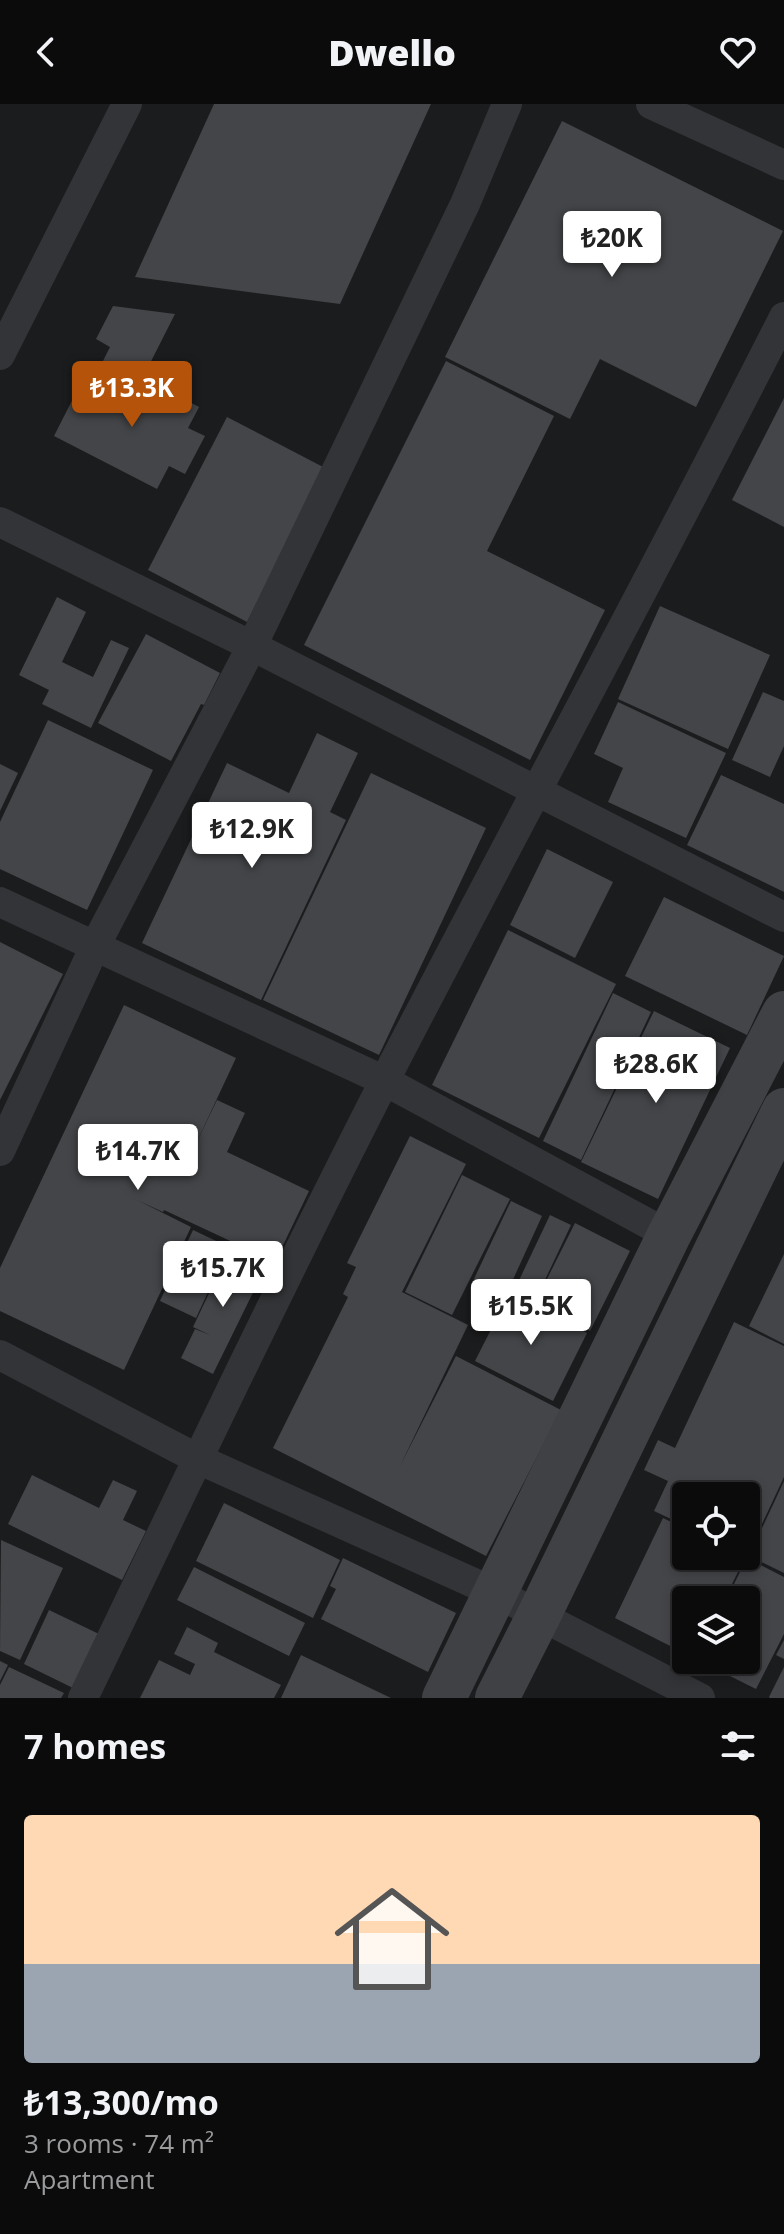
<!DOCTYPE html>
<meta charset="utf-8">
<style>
body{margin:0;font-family:"Open Sans",sans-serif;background:#19191a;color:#f1f3f6;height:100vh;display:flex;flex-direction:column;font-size:30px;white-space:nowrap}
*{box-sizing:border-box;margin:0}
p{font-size:26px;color:#9a9b9d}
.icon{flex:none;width:44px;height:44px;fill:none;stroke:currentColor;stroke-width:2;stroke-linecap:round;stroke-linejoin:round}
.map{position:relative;height:1594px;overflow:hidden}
.panel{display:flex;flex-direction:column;background:#0b0b0c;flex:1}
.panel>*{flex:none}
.tools{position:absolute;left:672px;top:1378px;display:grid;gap:16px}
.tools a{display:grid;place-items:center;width:88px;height:88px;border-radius:8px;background:#0b0b0c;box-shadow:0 4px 12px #0003,0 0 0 2px #2b2b2d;font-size:40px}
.price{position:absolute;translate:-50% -68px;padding:0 18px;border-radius:8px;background:#fff;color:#222;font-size:26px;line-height:52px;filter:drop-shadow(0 2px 4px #0008)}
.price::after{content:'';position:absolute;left:50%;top:48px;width:24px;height:18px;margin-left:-12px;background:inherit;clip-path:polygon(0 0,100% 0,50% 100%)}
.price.active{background:#b45309;color:#fff}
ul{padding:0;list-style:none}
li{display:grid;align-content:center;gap:16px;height:424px;padding:0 24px}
li span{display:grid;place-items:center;height:248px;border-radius:8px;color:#555}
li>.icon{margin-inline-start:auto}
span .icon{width:144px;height:144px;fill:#fffc;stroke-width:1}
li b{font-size:34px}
h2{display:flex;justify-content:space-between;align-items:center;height:96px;padding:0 24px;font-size:34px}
header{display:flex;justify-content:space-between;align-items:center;height:104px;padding:0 24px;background:#0b0b0c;font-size:36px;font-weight:800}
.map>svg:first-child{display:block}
.built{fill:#1b1c1d;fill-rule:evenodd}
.building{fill:#434548}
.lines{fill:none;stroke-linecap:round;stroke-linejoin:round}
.street{stroke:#333437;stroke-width:30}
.secondary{stroke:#3f4145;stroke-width:44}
</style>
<header><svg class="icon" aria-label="back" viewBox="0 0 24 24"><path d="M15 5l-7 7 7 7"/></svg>Dwello<svg class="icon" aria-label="heart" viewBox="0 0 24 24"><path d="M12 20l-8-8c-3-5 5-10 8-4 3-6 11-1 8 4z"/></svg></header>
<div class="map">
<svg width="784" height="1594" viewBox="0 0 784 1594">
<rect width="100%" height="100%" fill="#0f0f10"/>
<path class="built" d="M0 0H784V1594H0ZM686 1392H746V1452H686ZM686 1496H746V1556H686Z"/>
<g class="building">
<path d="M214 0H431L340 200 135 173Z"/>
<path d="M562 17 783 127 696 303 600 255 570 315 445 253Z"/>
<path d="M113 202 175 210 137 285 99 265 110 243 96 235Z"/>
<path d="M446 257 554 312 487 447 605 506 530 656 304 541Z"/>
<path d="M87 267 146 298 155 280 199 303 188 324 205 332 185 370 169 362 157 385 54 332Z"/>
<path d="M784 294V423L732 396Z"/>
<path d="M227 313 325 364 247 518 148 466Z"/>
<path d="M57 493 86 508 62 558 93 573 111 536 129 544 91 624 42 600 49 586 19 571Z"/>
<path d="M660 502 770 551 728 645 618 595Z"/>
<path d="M146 530 220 569 204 601 201 600 171 657 98 619Z"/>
<path d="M763 588 784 597V642L770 673 732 656Z"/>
<path d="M618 598 726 649 686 734 608 698 623 664 594 650Z"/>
<path d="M48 616 153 666 87 806 0 765V718Z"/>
<path d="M317 629 358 649 330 708 346 716 261 896 142 839 227 659 289 689Z"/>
<path d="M0 660 18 669 0 707Z"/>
<path d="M371 669 486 724 379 951 263 896Z"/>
<path d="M721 671 784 700V788L687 741Z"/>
<path d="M547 745 613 778 575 854 510 821Z"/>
<path d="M664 793 784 852 747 931 625 872Z"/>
<path d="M508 826 616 880 539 1034 432 981Z"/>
<path d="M0 838 63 870 0 996Z"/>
<path d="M613 889 651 908 581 1056 543 1037Z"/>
<path d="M124 901 236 954 193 1046 217 996 245 1009 227 1048 309 1087 275 1158 164 1106 163 1108 137 1096 191 1123 124 1266 0 1207V1164Z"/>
<path d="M654 907 730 944 658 1095 581 1058Z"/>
<path d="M410 1032 466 1060 402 1188 468 1221 400 1362 456 1252 561 1306 486 1452 273 1344 348 1193 343 1190 356 1163 347 1159Z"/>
<path d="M462 1071 510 1095 452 1211 405 1188Z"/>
<path d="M511 1097 542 1112 505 1193 473 1177Z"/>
<path d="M550 1111 571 1121 534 1199 513 1189Z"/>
<path d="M575 1119 630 1147 590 1227 535 1199Z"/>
<path d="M193 1126 229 1143 196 1214 160 1197Z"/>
<path d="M231 1143 267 1160 213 1270 181 1254 195 1225 210 1231 193 1223Z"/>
<path d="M784 1150V1240L749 1222Z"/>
<path d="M509 1190 532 1202 531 1205 533 1202 587 1229 553 1297 475 1257Z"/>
<path d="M734 1218 784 1242V1373L746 1454V1392H686V1422L654 1407 668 1377 644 1366 658 1336 675 1344Z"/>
<path d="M32 1371 99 1404 113 1376 137 1387 123 1416 146 1427 122 1476 8 1420Z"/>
<path d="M784 1377V1469L749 1452Z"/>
<path d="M224 1399 340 1456 313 1514 196 1457Z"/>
<path d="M663 1414 686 1425V1452L745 1454 724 1496H686V1550L615 1514Z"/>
<path d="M1 1436 63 1464 20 1556 0 1547Z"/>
<path d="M343 1454 456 1509 428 1568 321 1515 336 1485 330 1482Z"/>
<path d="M747 1454 784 1473V1530L756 1585 698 1556H746V1496H726Z"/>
<path d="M194 1463 305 1519 289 1552 177 1496Z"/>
<path d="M49 1506 99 1530 73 1584 24 1560Z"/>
<path d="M187 1523 218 1539 214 1548 281 1581 274 1594H140L159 1556 190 1571 195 1560 174 1550Z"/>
<path d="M784 1536V1555L776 1551Z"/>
<path d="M301 1551 391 1594H281Z"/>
<path d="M0 1557 8 1561 0 1577Z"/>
<path d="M9 1563 64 1589 61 1594H0V1581Z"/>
<path d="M784 1563V1594H770L769 1593Z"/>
</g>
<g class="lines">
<g class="street">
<path d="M651 0 784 61"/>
<path d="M0 251 127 0"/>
<path d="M0 418 252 542 784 813"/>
<path d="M0 798 385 977 669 1131"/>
<path d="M0 1047 95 842 252 542 465 100 507 0"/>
<path d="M0 1251 198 1355 496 1489 700 1594"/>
<path d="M83 1594C183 1386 282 1177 387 972 518 718 655 468 784 213"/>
</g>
<g class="secondary">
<path d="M444 1594 669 1131 784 909"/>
<path d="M497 1594 539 1511 784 1006"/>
</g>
</g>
</svg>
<div class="tools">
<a><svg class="icon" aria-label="locate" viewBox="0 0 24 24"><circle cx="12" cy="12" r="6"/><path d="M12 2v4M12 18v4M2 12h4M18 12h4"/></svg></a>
<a><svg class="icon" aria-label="layers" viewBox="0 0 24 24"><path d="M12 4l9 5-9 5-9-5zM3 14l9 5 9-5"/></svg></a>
</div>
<b class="price" style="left:612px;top:175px">₺20K</b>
<b class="price active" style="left:132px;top:325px">₺13.3K</b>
<b class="price" style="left:252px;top:766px">₺12.9K</b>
<b class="price" style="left:656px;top:1001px">₺28.6K</b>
<b class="price" style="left:138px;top:1088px">₺14.7K</b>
<b class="price" style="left:223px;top:1205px">₺15.7K</b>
<b class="price" style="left:531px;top:1243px">₺15.5K</b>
</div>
<section class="panel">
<h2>7 homes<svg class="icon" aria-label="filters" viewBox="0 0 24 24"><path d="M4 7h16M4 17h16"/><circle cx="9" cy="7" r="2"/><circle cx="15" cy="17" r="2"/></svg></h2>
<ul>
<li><span style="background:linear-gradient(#ffd9b3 60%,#9aa5b1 0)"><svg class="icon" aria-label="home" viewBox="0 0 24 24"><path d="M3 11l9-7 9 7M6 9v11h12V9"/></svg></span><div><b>₺13,300/mo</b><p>3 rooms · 74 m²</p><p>Apartment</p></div></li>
</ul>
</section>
